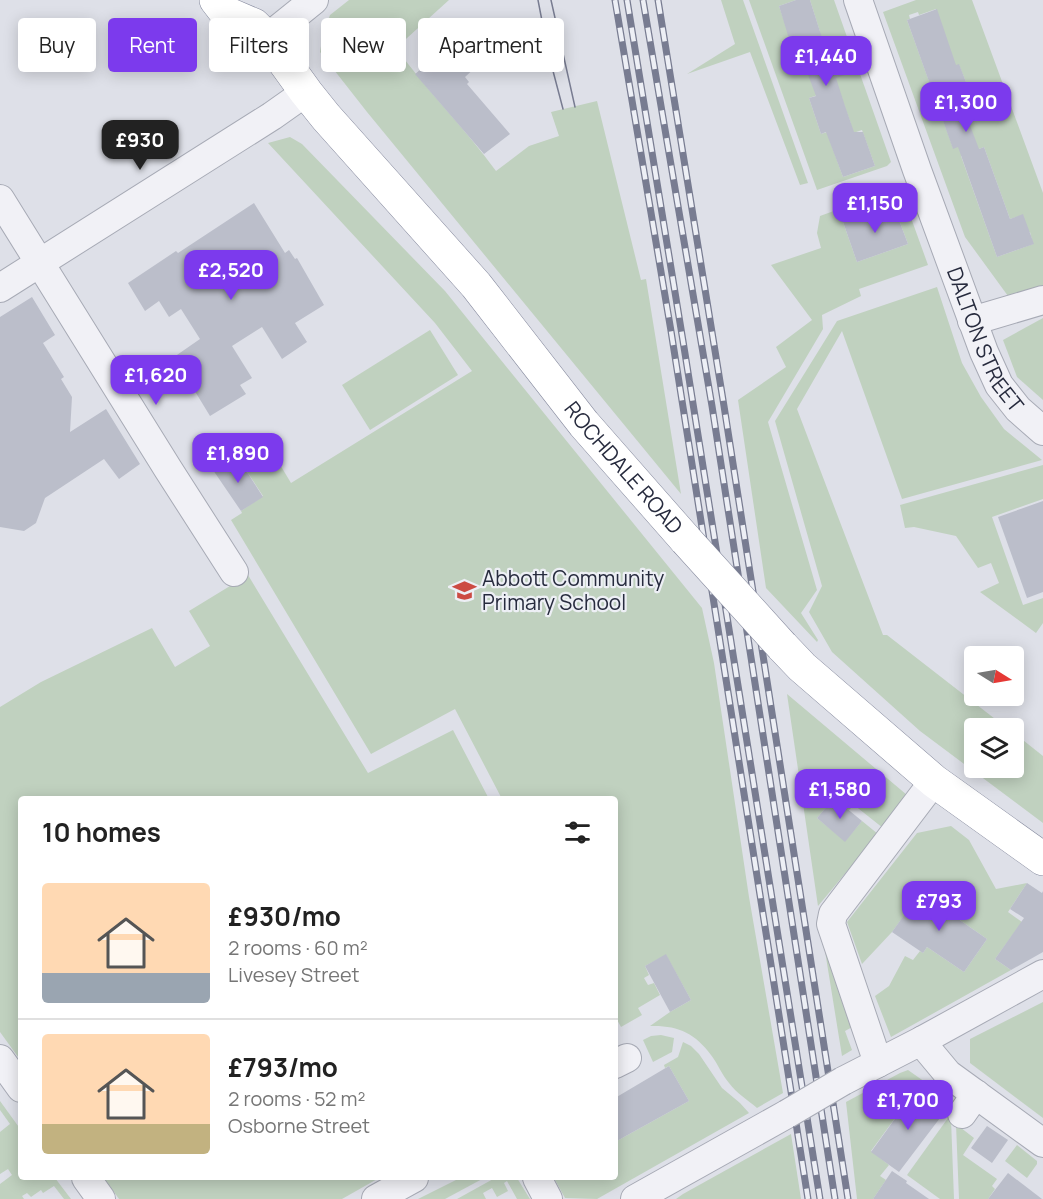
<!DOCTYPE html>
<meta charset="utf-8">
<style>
body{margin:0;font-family:Manrope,sans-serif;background:#f6f6f6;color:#222;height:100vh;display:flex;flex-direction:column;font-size:22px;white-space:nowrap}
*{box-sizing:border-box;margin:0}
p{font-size:20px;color:#767676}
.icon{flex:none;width:33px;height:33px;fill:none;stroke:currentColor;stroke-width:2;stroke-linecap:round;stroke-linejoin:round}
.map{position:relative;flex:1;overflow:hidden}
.sheet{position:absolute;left:18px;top:796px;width:600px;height:384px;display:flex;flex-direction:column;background:#fff;border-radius:6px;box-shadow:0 3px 15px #0003}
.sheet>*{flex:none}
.hud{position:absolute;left:18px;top:18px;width:600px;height:54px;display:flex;gap:12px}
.needle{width:39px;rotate:101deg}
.buttons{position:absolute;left:964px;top:646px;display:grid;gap:12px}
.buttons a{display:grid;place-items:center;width:60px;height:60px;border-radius:6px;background:#fff;box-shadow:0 3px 15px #0003;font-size:30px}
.price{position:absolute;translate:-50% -51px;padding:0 14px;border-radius:12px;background:#7c3aed;color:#fff;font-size:20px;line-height:39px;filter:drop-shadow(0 2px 3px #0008)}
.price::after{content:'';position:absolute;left:50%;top:36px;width:18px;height:14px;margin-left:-9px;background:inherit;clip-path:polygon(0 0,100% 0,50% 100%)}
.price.current{background:#222;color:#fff}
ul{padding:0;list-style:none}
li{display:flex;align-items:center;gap:18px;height:150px;padding:0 24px}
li+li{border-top:2px solid #e0e0e0}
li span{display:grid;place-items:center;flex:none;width:168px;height:120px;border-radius:6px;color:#555}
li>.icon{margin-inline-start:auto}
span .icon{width:72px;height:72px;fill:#fffc;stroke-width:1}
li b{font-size:26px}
h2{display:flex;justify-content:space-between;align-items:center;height:72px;padding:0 24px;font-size:26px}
.tag{padding:0 21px;border-radius:6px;background:#fff;box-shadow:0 3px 15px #0003;font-size:21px;line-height:54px}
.tag.current{background:#7c3aed;color:#fff}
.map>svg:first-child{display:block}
.green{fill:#c0d1bf;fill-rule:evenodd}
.building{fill:#bbbeca}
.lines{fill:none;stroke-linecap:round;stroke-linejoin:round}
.minor-casing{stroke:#a7aab5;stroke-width:30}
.highway-casing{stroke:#868a9e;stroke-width:34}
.minor{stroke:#f1f1f6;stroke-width:28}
.highway{stroke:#fff;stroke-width:33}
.tram{stroke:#787c91;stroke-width:1.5}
.rail-casing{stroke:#787c91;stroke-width:7}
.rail{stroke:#edeff5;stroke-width:4.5;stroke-dasharray:14;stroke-linecap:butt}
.minor-bridge-casing{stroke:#a7aab5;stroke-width:30;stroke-linecap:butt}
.highway-bridge-casing{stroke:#868a9e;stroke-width:34;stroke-linecap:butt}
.minor-bridge{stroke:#f1f1f6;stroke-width:28}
.highway-bridge{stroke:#fff;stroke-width:33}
.labels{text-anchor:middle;stroke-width:4.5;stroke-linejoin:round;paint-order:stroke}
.street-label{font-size:21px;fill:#272b3e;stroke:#edeff5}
.poi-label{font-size:21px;fill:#272b3e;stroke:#edeff5;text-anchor:start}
</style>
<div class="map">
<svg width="1043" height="1199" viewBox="0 0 1043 1199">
<rect width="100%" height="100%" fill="#dee0e8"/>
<g class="green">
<path d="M349 0H449L396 48C427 91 465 128 496 171L529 146 559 136 551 112 597 101 641 280 646 279 681 494 367 112 320 52 323 34 330 15Z"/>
<path d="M721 0H743L808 183 800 185 750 52 687 74 735 44Z"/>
<path d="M749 0H796L779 6 791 41 820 32 810 0H834L891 162 887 166 817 190ZM832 39 845 75 800 50ZM838 88 851 124 821 134 809 98ZM862 130 875 166 843 177 830 141Z"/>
<path d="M916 0H972L1043 193V286L1008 296 965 237 883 12ZM936 9 949 68 959 65 968 87 957 91 953 148 907 20 910 19 909 15 918 12 919 15ZM984 147 1010 219 1023 215 1026 233 1030 232 1033 244 997 257 961 156Z"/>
<path d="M290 137 302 144 445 291 702 608 714 663 749 897 783 1093 757 1108C748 1100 736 1093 729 1083 722 1075 718 1064 711 1055 695 1033 677 1025 650 1026L670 1012 691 1000 666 955 645 966 649 975 644 978 648 985 654 983 660 995 638 1008 642 1015 621 1027 615 1016V800L502 799 455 709 371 754 231 520 242 513 241 511 263 496 242 464 236 468 230 460 213 470 210 465 261 433 291 483 472 371 435 323 268 143Z"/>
<path d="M894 189 902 193 928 265 859 289 861 296 822 315 823 329 768 422 817 590 801 613 818 640 817 642 766 588 738 400 786 367 776 347 812 320 771 265 821 248 817 233 820 216ZM883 209 885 216 896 212 908 244 857 262 843 222Z"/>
<path d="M937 287 962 363 981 397 1004 429 1042 460 902 499 842 331 797 409 883 635H887L1008 729H975V768H1014V733L1043 756V823L920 731 832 652 809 612 822 586 775 421 837 321Z"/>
<path d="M1043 318V400L1017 377 1003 340Z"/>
<path d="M430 330 458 375 370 430 342 385Z"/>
<path d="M1043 465V499L992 517 1023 605 1043 598V623L1036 633 980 592 999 583 991 563 978 568 956 536 914 527 905 528 900 505Z"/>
<path d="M248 575 368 773 453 730 489 799 21 800V1061L0 1032V707L41 682 152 628 175 667 210 646 189 611Z"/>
<path d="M787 694 907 795 883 828 854 805 849 810 834 798 817 818 845 841 862 821 878 834 818 906Z"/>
<path d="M951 826 969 840 996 889 1027 883 1008 912 1022 922 995 959 1011 970 891 1037 875 996 889 986 905 956 913 960 920 951 923 953 927 947 964 972 987 939 941 907 943 904 923 890 892 932 862 964 847 922 917 833Z"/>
<path d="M825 951 856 1025 845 1031 852 1050 842 1056Z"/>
<path d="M1043 1002V1118L970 1063V1039Z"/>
<path d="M661 1035 674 1038 672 1052 653 1062 643 1040 651 1036Z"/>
<path d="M683 1042 691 1046 699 1054 722 1088 740 1103 749 1113 597 1199 565 1198 554 1178H615V1142L689 1101 669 1066 665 1068 664 1065 678 1057Z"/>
<path d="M908 1070 952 1101 946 1109 917 1088 871 1151 889 1165 880 1176 886 1180 873 1199H857L846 1102 900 1073Z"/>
<path d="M0 1101 21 1130V1178H55L71 1199H64L54 1186 43 1193 41 1190 31 1197 27 1193 22 1196 24 1199H0V1184L12 1175 8 1169 0 1174V1132L10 1124 0 1110Z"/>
<path d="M948 1118 951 1119 954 1199H940L907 1175Z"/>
<path d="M956 1124 974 1138 963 1155 997 1179 992 1186 995 1189 988 1199H959Z"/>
<path d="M791 1134 801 1199H676L683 1194Z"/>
<path d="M1017 1145 1037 1161V1164L1027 1178 1005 1161Z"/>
<path d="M104 1178H379L342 1199H119Z"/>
<path d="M460 1178H484L445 1199H418Z"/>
<path d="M495 1178H517L530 1199H517L507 1181 504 1183 508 1191 497 1197 492 1188 483 1193 486 1199H457Z"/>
</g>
<g class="building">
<path d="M796 0H810L823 41 832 39 845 75 836 78 845 106 854 132H863L875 166 843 177 826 132 821 134 809 98 816 96 795 40 790 42 779 6Z"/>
<path d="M937 9 956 65 959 64 968 87 957 91 979 149 984 147 1010 219 1023 214 1034 244 997 257 958 147 953 149 907 20Z"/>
<path d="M459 39 479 64 465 77 469 82 467 84 510 134 484 154 415 74Z"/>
<path d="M254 203 285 253 289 250 295 259 297 258 324 305 295 323 307 342 282 359 262 327 232 346 252 378 240 385 246 394 210 416 174 357 200 339 181 309 169 317 159 301 145 311 128 283 176 251 178 253Z"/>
<path d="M883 208 885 216 896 212 908 244 857 262 843 222Z"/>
<path d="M32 297 55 335 43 343 64 377 61 379 72 397 70 432 106 409 140 464 119 479 104 459 45 498 36 523 24 531 0 527V317Z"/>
<path d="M230 459 236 468 242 464 263 497 241 511 213 470Z"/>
<path d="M1043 501V592L1027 598 998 517Z"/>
<path d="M834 798 862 821 845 842 817 818Z"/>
<path d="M1027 883 1042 893 1043 891V952L1011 970 995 959 1024 918 1010 909Z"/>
<path d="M922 890 943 904 941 907 987 939 964 972 927 947 923 953 892 932Z"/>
<path d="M666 954 691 1000 670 1012 645 966Z"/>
<path d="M669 1066 689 1101 615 1142V1098Z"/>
<path d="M917 1088 936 1101 932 1106 943 1114 899 1172 871 1152Z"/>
<path d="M987 1126 1008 1140 992 1163 971 1148Z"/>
<path d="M892 1171 907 1181 906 1183 929 1199H873Z"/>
<path d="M1008 1173 1042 1199H988Z"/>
</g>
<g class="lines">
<defs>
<g id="minor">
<path id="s1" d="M858 0 917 170 984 352 999 385 1018 409 1043 431"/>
<path d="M267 38 314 0"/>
<path d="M0 199 168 469 234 572"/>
<path d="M0 288 272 116 306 92"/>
<path d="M972 321 1043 300"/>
<path d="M923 1040 928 1050 948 1074 1043 1143"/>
<path d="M0 1059 21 1088"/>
<path d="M878 1063 831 924 833 914 934 781"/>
<path d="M615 1064 627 1058"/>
<path d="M843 1081 923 1040 1043 974"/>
<path d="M962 1114 976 1094"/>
<path d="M86 1178 101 1199"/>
<path d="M537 1178 548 1199"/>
<path d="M376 1199 414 1178"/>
<path d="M635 1199 787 1114"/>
</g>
<g id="highway">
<path id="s2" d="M216 0 226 13 254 25 267 38 306 92 326 117 476 285 584 424 686 540"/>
<path d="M782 646 802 667 934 781 1043 859"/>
</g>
</defs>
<use href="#minor" class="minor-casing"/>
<use href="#highway" class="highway-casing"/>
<use href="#minor" class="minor"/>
<use href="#highway" class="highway"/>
<g class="tram">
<path d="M538 0 548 52 563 109"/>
<path d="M551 0 575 107"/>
</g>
<defs>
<g id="rail">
<path d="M615 0 671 331 808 1199"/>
<path d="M627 0 683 341 820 1199"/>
<path d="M643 0 712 406 835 1199"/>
<path d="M658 0 724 406 848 1199"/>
</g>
</defs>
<use href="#rail" class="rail-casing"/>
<use href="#rail" class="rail"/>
<defs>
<path id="minor-bridge" d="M787 1114 843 1081"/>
<path id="highway-bridge" d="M686 540 782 646"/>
</defs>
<use href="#minor-bridge" class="minor-bridge-casing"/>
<use href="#highway-bridge" class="highway-bridge-casing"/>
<use href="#minor-bridge" class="minor-bridge"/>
<use href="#highway-bridge" class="highway-bridge"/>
</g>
<defs>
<symbol id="school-bare" viewBox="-9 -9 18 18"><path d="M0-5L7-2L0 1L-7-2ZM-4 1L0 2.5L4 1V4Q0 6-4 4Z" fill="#cc4b43" stroke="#edeff5" stroke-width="2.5" paint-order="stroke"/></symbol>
</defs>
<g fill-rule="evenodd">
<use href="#school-bare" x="448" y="574" width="33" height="33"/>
</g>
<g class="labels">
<g class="street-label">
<text dy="7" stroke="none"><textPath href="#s1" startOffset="363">DALTON STREET</textPath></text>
<text dy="7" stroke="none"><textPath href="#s2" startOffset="624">ROCHDALE ROAD</textPath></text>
</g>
<g class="poi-label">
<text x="482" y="586">Abbott Community<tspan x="482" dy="24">Primary School</tspan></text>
</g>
</g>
</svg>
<div class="buttons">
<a><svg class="needle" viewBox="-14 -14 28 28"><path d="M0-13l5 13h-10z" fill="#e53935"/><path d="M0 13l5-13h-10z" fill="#767676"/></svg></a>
<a><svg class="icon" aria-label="layers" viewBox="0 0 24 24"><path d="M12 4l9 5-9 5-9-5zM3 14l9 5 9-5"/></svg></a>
</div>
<b class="price" style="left:826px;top:87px">£1,440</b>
<b class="price" style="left:966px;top:133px">£1,300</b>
<b class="price current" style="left:140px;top:171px">£930</b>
<b class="price" style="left:875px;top:234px">£1,150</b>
<b class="price" style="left:231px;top:301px">£2,520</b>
<b class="price" style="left:156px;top:406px">£1,620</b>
<b class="price" style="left:238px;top:484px">£1,890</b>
<b class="price" style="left:840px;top:820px">£1,580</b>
<b class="price" style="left:939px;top:932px">£793</b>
<b class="price" style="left:908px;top:1131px">£1,700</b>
<div class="hud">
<a class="tag">Buy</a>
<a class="tag current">Rent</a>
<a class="tag">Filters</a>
<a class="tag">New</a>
<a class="tag">Apartment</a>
</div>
<section class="sheet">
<h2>10 homes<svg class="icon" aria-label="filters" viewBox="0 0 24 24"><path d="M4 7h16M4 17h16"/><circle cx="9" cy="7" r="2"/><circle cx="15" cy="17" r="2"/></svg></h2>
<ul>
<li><span style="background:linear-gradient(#ffd9b3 75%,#9aa5b1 0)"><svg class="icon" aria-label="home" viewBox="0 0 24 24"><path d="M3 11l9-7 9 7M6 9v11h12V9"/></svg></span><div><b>£930/mo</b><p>2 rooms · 60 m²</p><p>Livesey Street</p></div></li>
<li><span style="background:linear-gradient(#ffd9b3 75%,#c2b280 0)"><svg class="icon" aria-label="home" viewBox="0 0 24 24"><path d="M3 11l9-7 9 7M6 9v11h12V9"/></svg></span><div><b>£793/mo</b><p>2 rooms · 52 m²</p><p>Osborne Street</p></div></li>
</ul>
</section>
</div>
